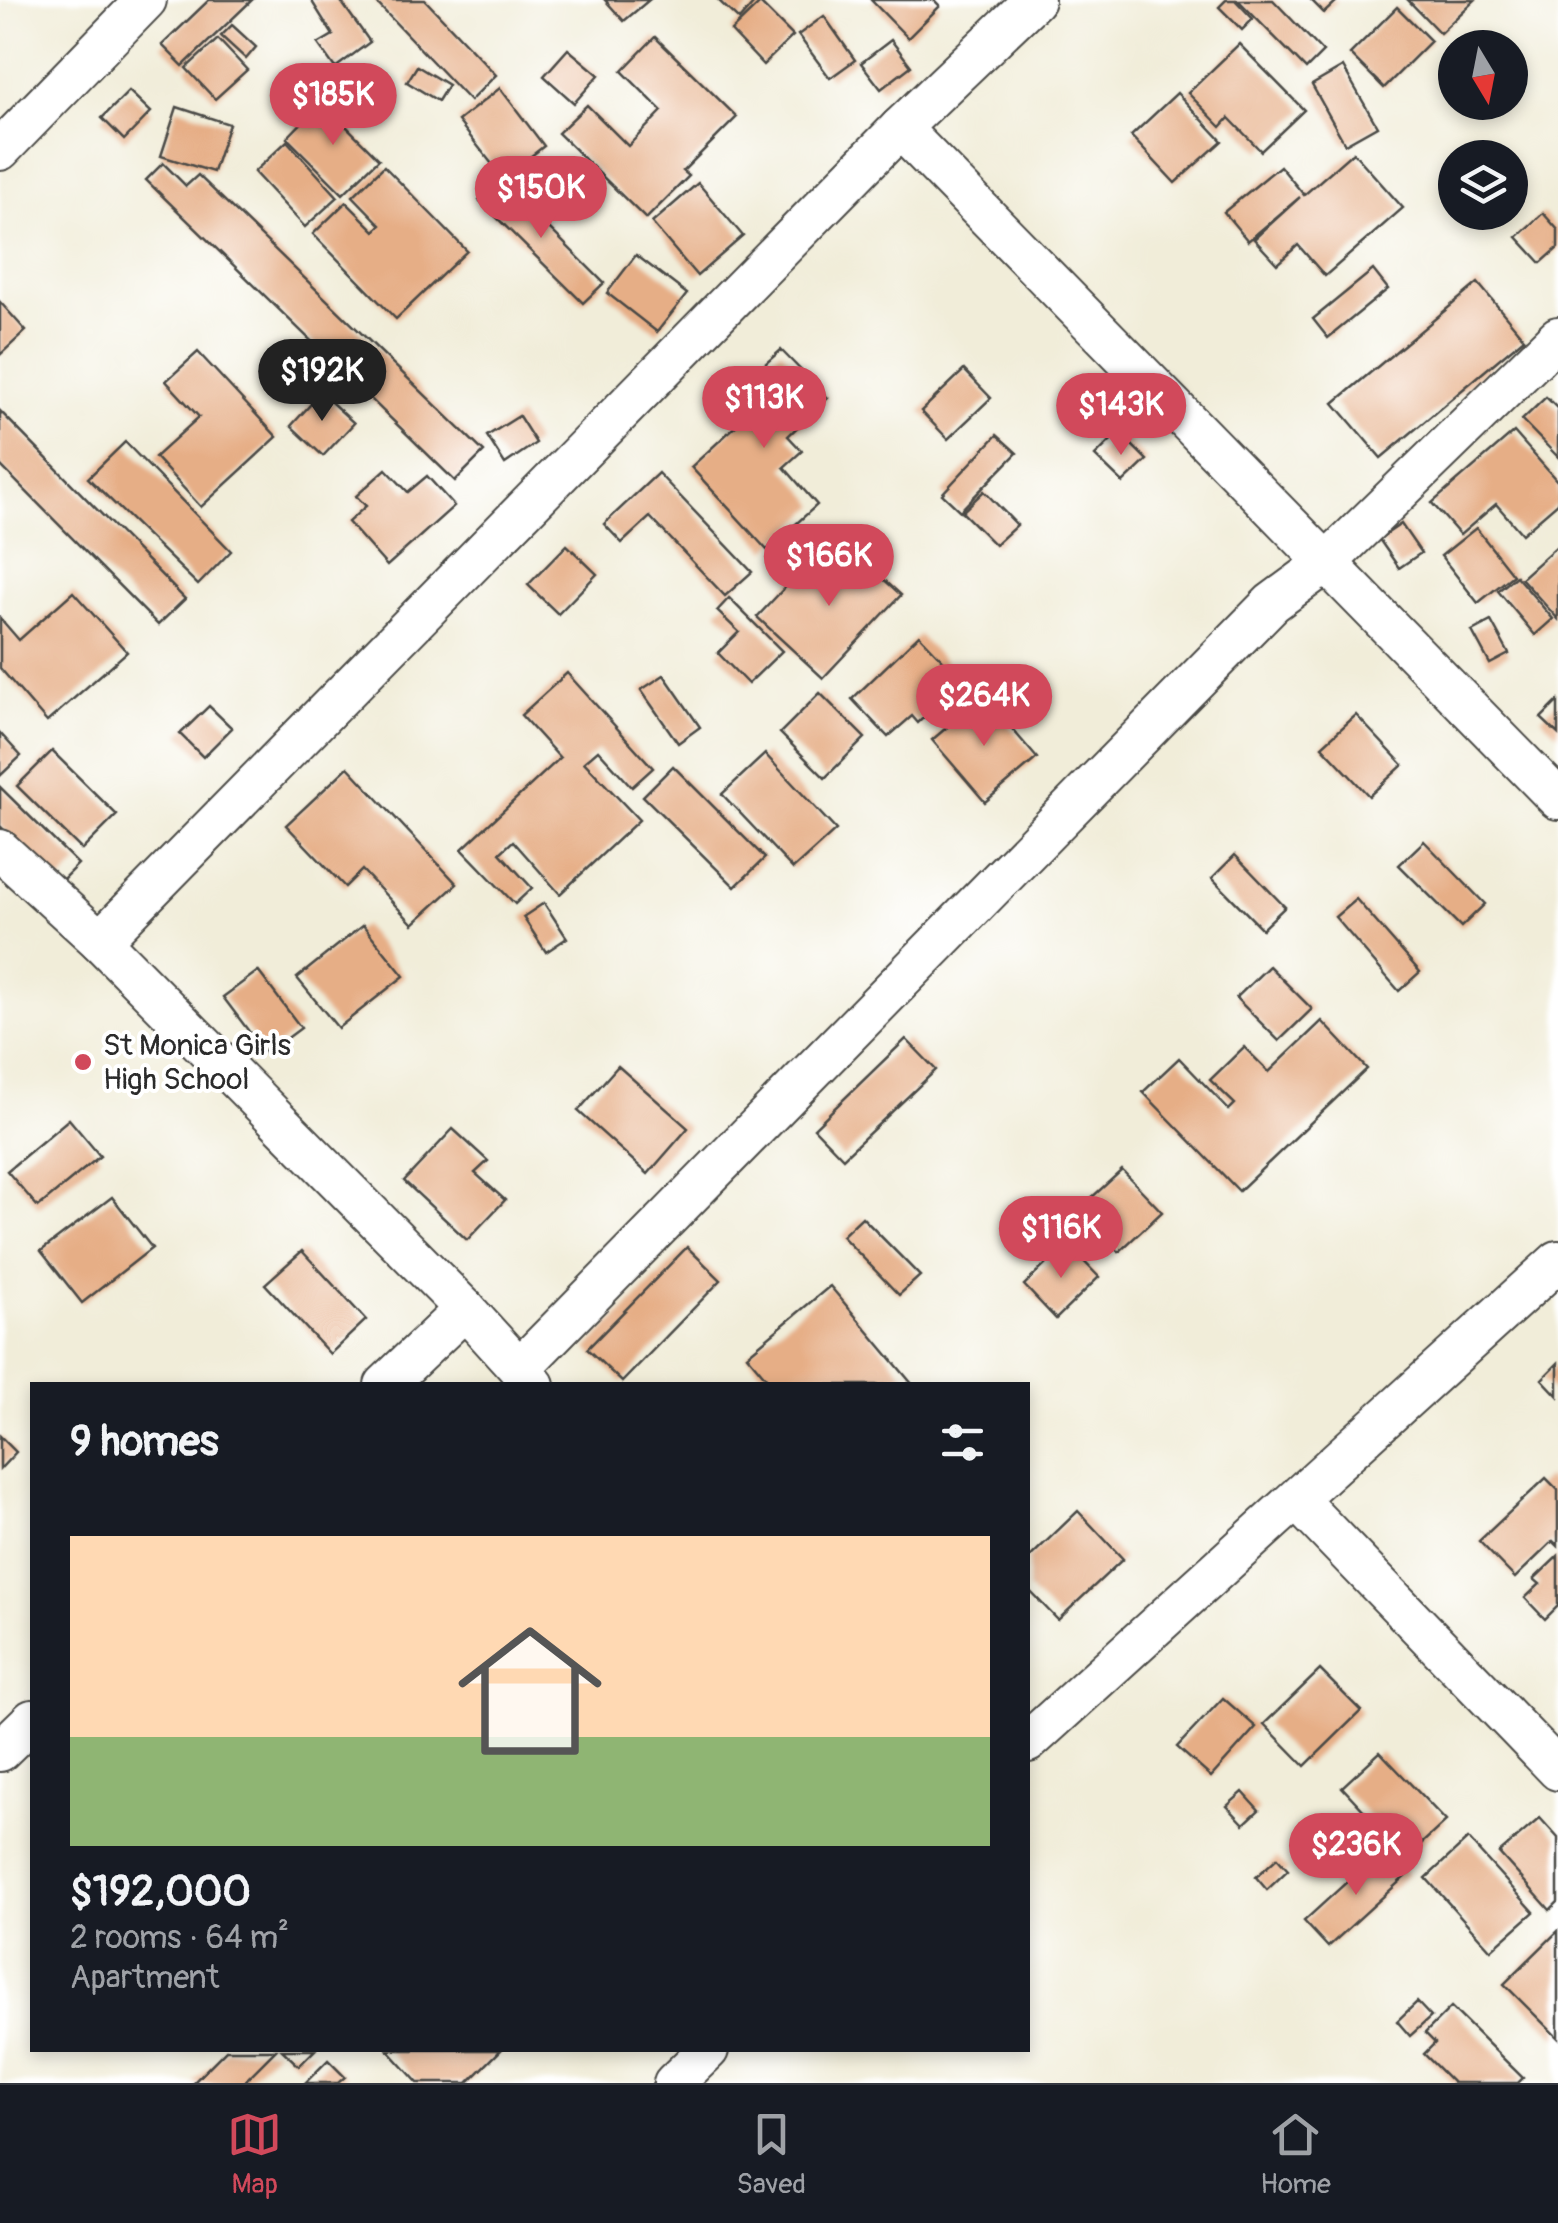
<!DOCTYPE html>
<meta charset="utf-8">
<style>
body{margin:0;font-family:Pangolin,sans-serif;background:#20242c;color:#f1f3f6;height:100vh;display:flex;flex-direction:column;font-size:38px;white-space:nowrap}
*{box-sizing:border-box;margin:0}
p{font-size:32px;color:#9ea1a6}
.icon{flex:none;width:55px;height:55px;fill:none;stroke:currentColor;stroke-width:2;stroke-linecap:round;stroke-linejoin:round}
.map{position:relative;flex:1;overflow:hidden}
.drawer{position:absolute;left:30px;top:1382px;width:1000px;height:670px;display:flex;flex-direction:column;background:#171b24;border-radius:0px;box-shadow:0 5px 15px #0003}
.drawer>*{flex:none}
.needle{width:65px;rotate:170deg}
.controls{position:absolute;left:1438px;top:30px;display:grid;gap:20px}
.controls a{display:grid;place-items:center;width:90px;height:90px;border-radius:50%;background:#171b24;box-shadow:0 5px 15px #0003;font-size:50px}
.price{position:absolute;translate:-50% -85px;padding:0 22px;border-radius:35px;background:#d1495b;color:#fff;font-size:32px;line-height:65px;filter:drop-shadow(0 2px 5px #0008)}
.price::after{content:'';position:absolute;left:50%;top:60px;width:30px;height:22px;margin-left:-15px;background:inherit;clip-path:polygon(0 0,100% 0,50% 100%)}
.price.active{background:#222;color:#fff}
ul{padding:0;list-style:none}
li{display:grid;align-content:center;gap:20px;height:530px;padding:0 40px}
li span{display:grid;place-items:center;height:310px;border-radius:0px;color:#555}
li>.icon{margin-inline-start:auto}
span .icon{width:180px;height:180px;fill:#fffc;stroke-width:1}
li b{font-size:42px}
h2{display:flex;justify-content:space-between;align-items:center;height:120px;padding:0 40px;font-size:42px}
.tab-bar{display:flex;justify-content:space-around;align-items:center;height:140px;border-top:2px solid #363941;background:#171b24;font-size:28px;color:#9ea1a6}
.tab-bar a{display:grid;justify-items:center;gap:5px}
.tab-bar .active{color:#d1495b}
.map>svg:first-child{display:block}
.building{fill:#e6ae86}
.lines{fill:none;stroke-linecap:round;stroke-linejoin:round}
.street-casing{stroke:#494845;stroke-width:44}
.street{stroke:#fff;stroke-width:40}
.poi-dot{fill:#d1495b;stroke:#fff;stroke-width:4}
.labels{text-anchor:middle;stroke-width:8;stroke-linejoin:round;paint-order:stroke}
.poi-label{font-size:30px;fill:#2b2b2b;stroke:#fff;text-anchor:start}
</style>
<div class="map">
<svg width="1558" height="2083" viewBox="0 0 1558 2083">
<rect width="100%" height="100%" fill="#fff"/>
<filter id="ink" filterUnits="userSpaceOnUse"><feTurbulence type="fractalNoise" baseFrequency=".01" numOctaves="2"/><feDisplacementMap in="SourceGraphic" scale="20" xChannelSelector="R" yChannelSelector="G"/><feConvolveMatrix kernelMatrix="1 2 1 2 8 2 1 2 1" color-interpolation-filters="sRGB"/></filter>
<filter id="wash" filterUnits="userSpaceOnUse"><feTurbulence type="fractalNoise" baseFrequency=".0048" numOctaves="4" result="noise"/><feDisplacementMap in="SourceGraphic" scale="40" xChannelSelector="R" yChannelSelector="G"/><feGaussianBlur stdDeviation="2.25" result="paint"/><feColorMatrix in="noise" values="0 0 0 0 0 0 0 0 0 0 0 0 0 0 0 0 0 1.4 0 .05"/><feComposite in="paint" operator="in"/></filter>
<g filter="url(#wash)">
<rect width="100%" height="100%" fill="#f1edd9"/>
<g id="blocks">
<g class="building">
<path d="M209 0H252L183 66 162 45Z"/>
<path d="M311 0H340L370 42 335 68 318 44 333 35Z"/>
<path d="M374 0H425L496 75 470 101Z"/>
<path d="M605 0H649L624 21Z"/>
<path d="M718 0H749L753 4 739 20Z"/>
<path d="M871 0H934L940 6 908 38Z"/>
<path d="M1226 0H1235L1253 19 1242 30 1219 7Z"/>
<path d="M1238 0H1273L1323 52 1306 69Z"/>
<path d="M1311 0H1338L1324 13Z"/>
<path d="M1408 0H1475L1440 33Z"/>
<path d="M760 3 793 36 763 65 731 31Z"/>
<path d="M1397 7 1431 41 1384 88 1350 54Z"/>
<path d="M824 16 855 60 830 78 798 35Z"/>
<path d="M232 25 256 47 246 59 221 36Z"/>
<path d="M655 37 737 117 683 171 689 176 646 219 558 133 587 105 628 146 662 111 622 71Z"/>
<path d="M218 39 247 70 215 99 186 68Z"/>
<path d="M891 40 911 66 881 89 861 63Z"/>
<path d="M1239 44 1304 110 1261 151 1229 118 1221 127 1188 93Z"/>
<path d="M568 49 599 75 574 103 544 76Z"/>
<path d="M417 66 448 85 438 101 407 82Z"/>
<path d="M1343 67 1377 126 1345 144 1312 85Z"/>
<path d="M500 88 544 146 503 178 458 121Z"/>
<path d="M129 91 151 112 124 140 102 118Z"/>
<path d="M1177 93 1222 141 1175 183 1131 136Z"/>
<path d="M322 102 379 159 343 194 287 138Z"/>
<path d="M177 107 229 124 213 172 161 156Z"/>
<path d="M287 141 338 197 305 227 254 172Z"/>
<path d="M1353 152 1403 208 1325 276 1298 245 1277 264 1254 239 1300 197 1248 241 1224 212 1280 166 1304 195Z"/>
<path d="M163 163 186 186 198 175 484 452 455 481 146 180Z"/>
<path d="M384 166 467 251 396 319 313 234 346 202 375 231 381 225 353 196Z"/>
<path d="M500 179 604 283 583 303 479 200Z"/>
<path d="M698 183 743 236 697 276 652 223Z"/>
<path d="M1543 213 1558 230V248L1541 263 1517 237Z"/>
<path d="M636 255 687 294 657 332 607 293Z"/>
<path d="M1373 270 1388 289 1328 338 1313 319Z"/>
<path d="M1478 283 1524 338 1381 458 1334 403Z"/>
<path d="M0 302 26 331 0 355Z"/>
<path d="M781 350 828 398 788 436 802 451 784 467 817 505 767 550 691 467 741 421 724 400Z"/>
<path d="M198 352 277 437 201 507 155 457 199 417 166 381Z"/>
<path d="M964 370 991 398 948 439 921 411Z"/>
<path d="M321 393 354 423 323 456 291 426Z"/>
<path d="M1546 397 1558 409V457L1522 420Z"/>
<path d="M0 411 185 599 158 625 0 465Z"/>
<path d="M519 416 536 443 505 464 487 436Z"/>
<path d="M1119 432 1147 460 1123 483 1095 456Z"/>
<path d="M1514 432 1558 482V503L1522 534 1496 504 1460 535 1432 503Z"/>
<path d="M997 435 1017 453 960 511 942 494Z"/>
<path d="M125 442 231 551 198 585 88 478Z"/>
<path d="M386 469 408 492 427 476 454 506 387 566 348 522 366 506 356 496Z"/>
<path d="M658 473 752 572 725 596 650 517 622 543 604 524Z"/>
<path d="M984 491 1017 525 995 545 962 512Z"/>
<path d="M1401 524 1421 553 1399 568 1379 539Z"/>
<path d="M1476 528 1513 575 1478 603 1441 556Z"/>
<path d="M567 545 597 574 558 614 528 585Z"/>
<path d="M846 545 901 595 823 678 757 617 813 558 824 569Z"/>
<path d="M1558 545V619L1521 578Z"/>
<path d="M1516 576 1553 619 1535 635 1498 591Z"/>
<path d="M73 592 127 652 47 722 0 668V618L19 640Z"/>
<path d="M729 598 782 651 748 684 718 653 739 632 717 611Z"/>
<path d="M1491 621 1509 654 1490 664 1472 631Z"/>
<path d="M919 635 956 674 940 688 947 695 918 723 912 716 888 737 852 699Z"/>
<path d="M567 673 653 768 632 787 598 750 584 762 639 820 560 894 513 841 500 853 532 888 515 904 462 849 560 758 521 715Z"/>
<path d="M664 675 700 727 678 743 641 690Z"/>
<path d="M820 693 865 738 825 778 780 733Z"/>
<path d="M984 696 1037 758 985 802 932 740Z"/>
<path d="M1558 701V734L1541 718Z"/>
<path d="M209 706 232 728 203 757 180 734Z"/>
<path d="M1356 715 1403 765 1369 796 1322 746Z"/>
<path d="M0 733 21 756 0 776Z"/>
<path d="M52 751 117 815 82 850 17 786Z"/>
<path d="M765 754 836 830 793 869 722 794Z"/>
<path d="M673 766 765 858 735 887 643 796Z"/>
<path d="M348 767 457 884 413 924 362 870 345 887 286 825Z"/>
<path d="M0 787 78 864 58 884 0 826Z"/>
<path d="M1424 841 1485 904 1461 927 1399 865Z"/>
<path d="M1235 855 1285 907 1262 929 1212 878Z"/>
<path d="M1356 899 1420 972 1399 991 1335 917Z"/>
<path d="M544 903 567 938 546 952 523 917Z"/>
<path d="M363 925 404 976 338 1028 297 978Z"/>
<path d="M1269 966 1312 1009 1279 1041 1236 998Z"/>
<path d="M258 971 301 1028 266 1054 223 997Z"/>
<path d="M1322 1021 1367 1069 1239 1191 1143 1092 1179 1058 1229 1110 1235 1104 1210 1080 1244 1047 1269 1072Z"/>
<path d="M906 1039 936 1070 843 1158 814 1128Z"/>
<path d="M618 1066 688 1128 648 1174 578 1111Z"/>
<path d="M69 1119 100 1156 38 1207 7 1171Z"/>
<path d="M453 1129 488 1161 475 1173 505 1200 467 1240 404 1181Z"/>
<path d="M1122 1170 1162 1212 1119 1252 1079 1209Z"/>
<path d="M112 1197 152 1248 82 1303 41 1251Z"/>
<path d="M862 1217 920 1276 899 1295 842 1236Z"/>
<path d="M1067 1244 1099 1277 1056 1319 1024 1285Z"/>
<path d="M687 1247 721 1280 622 1382 587 1349Z"/>
<path d="M302 1251 366 1320 330 1354 265 1284Z"/>
<path d="M830 1286 913 1385H772L747 1355Z"/>
<path d="M1558 1363V1396L1542 1379Z"/>
<path d="M0 1436 16 1452 0 1469Z"/>
<path d="M1546 1478 1558 1490V1546L1553 1541 1515 1578 1479 1541Z"/>
<path d="M1078 1511 1123 1559 1058 1620 1028 1589V1559Z"/>
<path d="M1558 1556V1606L1545 1619 1525 1598 1540 1584 1534 1579Z"/>
<path d="M1320 1670 1361 1711 1305 1766 1264 1724Z"/>
<path d="M1223 1698 1256 1727 1211 1777 1177 1747Z"/>
<path d="M1380 1752 1446 1821 1407 1857 1342 1787Z"/>
<path d="M1243 1792 1259 1810 1244 1824 1227 1806Z"/>
<path d="M1540 1818 1558 1838V1902L1550 1910 1499 1853Z"/>
<path d="M1468 1839 1534 1912 1491 1950 1426 1878Z"/>
<path d="M1384 1848 1408 1874 1328 1947 1304 1921Z"/>
<path d="M1277 1858 1288 1870 1267 1890 1256 1877Z"/>
<path d="M1558 1931V2038L1504 1984Z"/>
<path d="M1417 2002 1431 2017 1410 2036 1397 2021Z"/>
<path d="M1451 2007 1523 2078 1518 2083H1453L1424 2054 1435 2043 1425 2033Z"/>
<path d="M226 2050H276L243 2083H193Z"/>
<path d="M282 2050H315L299 2066Z"/>
<path d="M388 2050H501L468 2083H418Z"/>
<path d="M328 2060 345 2077 338 2083H305Z"/>
</g>
</g>
</g>
<g filter="url(#ink)">
<use href="#blocks" fill-opacity="0" stroke="#494845" stroke-width="2.5"/>
<g class="lines">
<defs>
<g id="street">
<path d="M900 128 1558 799"/>
<path d="M0 150 146 0"/>
<path d="M0 850 100 941 465 1309 534 1385"/>
<path d="M100 941 900 128 1034 0"/>
<path d="M519 1369 1272 603 1325 564 1558 337"/>
<path d="M385 1385 465 1309"/>
<path d="M1297 1500 1558 1770"/>
<path d="M1028 1742 1558 1261"/>
<path d="M0 1751 32 1720"/>
<path d="M674 2083 708 2050"/>
</g>
</defs>
<use href="#street" class="street-casing"/>
<use href="#street" class="street"/>
</g>
</g>
<circle class="poi-dot" cx="83" cy="1062" r="10"/>
<g class="labels">
<g class="poi-label">
<text x="103" y="1055">St Monica Girls<tspan x="103" dy="34">High School</tspan></text>
</g>
</g>
</svg>
<div class="controls">
<a><svg class="needle" viewBox="-14 -14 28 28"><path d="M0-13l5 13h-10z" fill="#e53935"/><path d="M0 13l5-13h-10z" fill="#9ea1a6"/></svg></a>
<a><svg class="icon" aria-label="layers" viewBox="0 0 24 24"><path d="M12 4l9 5-9 5-9-5zM3 14l9 5 9-5"/></svg></a>
</div>
<b class="price" style="left:333px;top:148px">$185K</b>
<b class="price" style="left:541px;top:241px">$150K</b>
<b class="price active" style="left:322px;top:424px">$192K</b>
<b class="price" style="left:764px;top:451px">$113K</b>
<b class="price" style="left:1121px;top:458px">$143K</b>
<b class="price" style="left:829px;top:609px">$166K</b>
<b class="price" style="left:984px;top:749px">$264K</b>
<b class="price" style="left:1061px;top:1281px">$116K</b>
<b class="price" style="left:1356px;top:1898px">$236K</b>
<section class="drawer">
<h2>9 homes<svg class="icon" aria-label="filters" viewBox="0 0 24 24"><path d="M4 7h16M4 17h16"/><circle cx="9" cy="7" r="2"/><circle cx="15" cy="17" r="2"/></svg></h2>
<ul>
<li><span style="background:linear-gradient(#ffd9b3 65%,#8fb573 0)"><svg class="icon" aria-label="home" viewBox="0 0 24 24"><path d="M3 11l9-7 9 7M6 9v11h12V9"/></svg></span><div><b>$192,000</b><p>2 rooms · 64 m²</p><p>Apartment</p></div></li>
</ul>
</section>
</div>
<nav class="tab-bar">
<a class="active"><svg class="icon" aria-label="map" viewBox="0 0 24 24"><path d="M3 6l6-2 6 2 6-2v14l-6 2-6-2-6 2zM9 4v14M15 6v14"/></svg>Map</a>
<a><svg class="icon" aria-label="saved" viewBox="0 0 24 24"><path d="M7 4h10v16l-5-4-5 4z"/></svg>Saved</a>
<a><svg class="icon" aria-label="home" viewBox="0 0 24 24"><path d="M3 11l9-7 9 7M6 9v11h12V9"/></svg>Home</a>
</nav>
